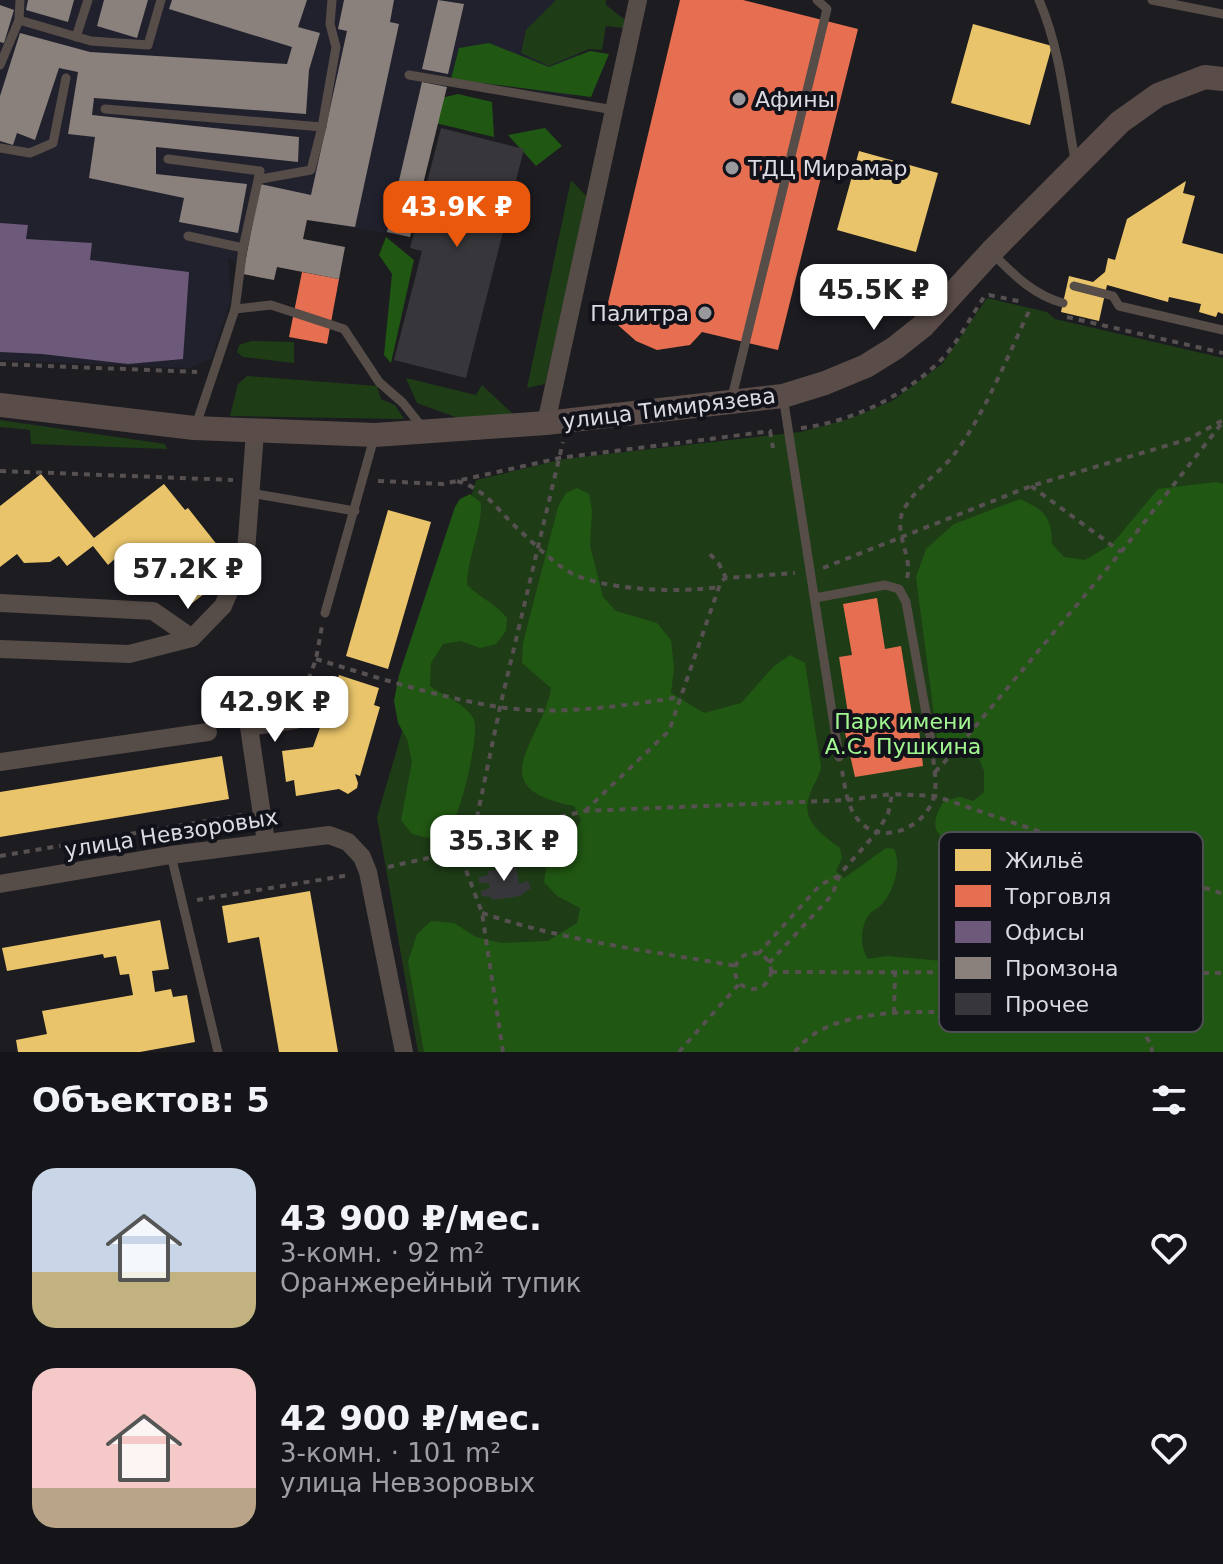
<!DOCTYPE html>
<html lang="ru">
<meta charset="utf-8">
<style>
body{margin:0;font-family:"DejaVu Sans",sans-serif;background:#222226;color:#f1f3f6;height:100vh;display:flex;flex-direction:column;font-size:30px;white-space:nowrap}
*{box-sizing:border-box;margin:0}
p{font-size:26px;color:#9d9fa2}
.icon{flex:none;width:44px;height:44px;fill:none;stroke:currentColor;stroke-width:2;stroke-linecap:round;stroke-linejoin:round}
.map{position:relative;height:1052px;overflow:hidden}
.panel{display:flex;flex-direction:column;background:#151519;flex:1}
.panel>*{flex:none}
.price{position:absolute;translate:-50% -68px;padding:0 18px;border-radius:16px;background:#fff;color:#222;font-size:26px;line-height:52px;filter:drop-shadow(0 2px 4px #0008)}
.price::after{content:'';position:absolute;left:50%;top:48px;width:24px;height:18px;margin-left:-12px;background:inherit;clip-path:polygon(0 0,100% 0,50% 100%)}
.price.current{background:#ea580c;color:#fff}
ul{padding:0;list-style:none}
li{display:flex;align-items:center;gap:24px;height:200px;padding:0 32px}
li span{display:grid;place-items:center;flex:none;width:224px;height:160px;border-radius:24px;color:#555}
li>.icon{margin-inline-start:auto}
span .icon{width:96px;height:96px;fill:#fffc;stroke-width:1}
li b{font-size:34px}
h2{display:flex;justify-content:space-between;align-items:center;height:96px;padding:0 32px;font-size:34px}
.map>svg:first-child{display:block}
.built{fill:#21212e}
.green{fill:#1e3d17}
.forest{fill:#205712}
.homes{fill:#e9c46a}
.shops{fill:#e76f51}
.offices{fill:#6d597a}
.industry{fill:#8a817c}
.building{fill:#37373b}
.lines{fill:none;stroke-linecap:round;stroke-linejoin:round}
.path{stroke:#575050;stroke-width:4;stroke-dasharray:6 6;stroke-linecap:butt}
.lane{stroke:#564c48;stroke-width:9}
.street{stroke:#564c48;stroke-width:18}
.secondary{stroke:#5a4c48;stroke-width:24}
.poi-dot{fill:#98989d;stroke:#12121a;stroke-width:3}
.labels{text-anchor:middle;stroke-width:8;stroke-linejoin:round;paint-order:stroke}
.poi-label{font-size:22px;fill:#dadae0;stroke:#12121a;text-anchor:start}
.street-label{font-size:22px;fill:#dadae0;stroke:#12121a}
.park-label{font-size:22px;fill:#a2f690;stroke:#12121a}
.key{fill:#12121a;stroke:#4e4e55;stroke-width:2}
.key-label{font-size:22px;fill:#dadae0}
</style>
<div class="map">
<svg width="1223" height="1052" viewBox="0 0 1223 1052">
<rect width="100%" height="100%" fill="#1c1c21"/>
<path class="built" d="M0 0H588L571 97 448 75 410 237 307 220 245 265 228 258 231 300 211 359 189 368 0 360Z"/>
<g class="green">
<path d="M556 0H606V5L625 20 623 28 606 26 602 50 589 49 549 66 521 53 526 30Z"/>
<path d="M571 180 587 197 545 384 527 388Z"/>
<path d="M987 298 1047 312 1055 319 1223 358V1052H418L377 817 476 480 564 459 800 432 849 419 892 401 942 364Z"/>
<path d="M251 341 294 342V363L243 357 237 352 239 345Z"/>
<path d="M247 376 377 386 381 399 395 405 404 419 230 416 238 384Z"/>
<path d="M406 378 476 395 482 385 513 414 458 418 417 403Z"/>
<path d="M0 420 165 444 167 449 31 444 30 430 0 427Z"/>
</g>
<g class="forest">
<path d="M489 43 549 67 590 51 609 54 591 97 451 79 459 48Z"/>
<path d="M458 94 492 102 494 137 431 122 437 99Z"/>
<path d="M545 128 562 146 536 166 508 135Z"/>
<path d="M386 237 414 260 391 363 384 355 392 274 379 255Z"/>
<path d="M1216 482 1223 484V1052H424L408 962 417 934 431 921 454 923 476 937 502 943 548 941 577 923 580 908 557 896 544 882 547 863 573 836 581 820 574 806C478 788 543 741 551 688L522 663 523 643 558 507 566 493 577 488 589 494 592 510 590 546 603 597 616 611 657 623 671 640 674 668 671 693 704 713 741 703 773 667 790 655 805 663 821 767C819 778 812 786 809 797 801 821 823 835 840 848L842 858 836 871 844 878 886 848 894 849C902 864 894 890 883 903 879 908 871 911 868 916 860 928 860 948 868 959L887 956 953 962 974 977 1000 975 1009 961 1006 944 1017 921 1042 913 1067 920 1087 915 1099 897C1085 863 1070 882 1048 875 1041 872 1033 863 1027 858 992 862 1001 856 972 844 964 840 955 842 947 839 928 832 936 813 944 801L960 797 973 801 984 792V771L977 754C963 747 949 749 937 738L916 577 926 549 954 524 1020 499C1045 511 1051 515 1052 544L1064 557 1085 560 1112 544 1158 489Z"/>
<path d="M470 494 481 503C482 531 467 557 467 585 480 598 495 603 507 618L506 631 496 644 480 648 461 641 443 644 431 663 430 686C443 696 467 704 474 720 480 735 460 817 449 829 446 833 437 836 433 839L412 834 401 820 412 762 407 739 398 723 394 701 399 675 455 507 460 499Z"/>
</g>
<g class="homes">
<path d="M973 24 1052 46 1030 125 951 103Z"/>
<path d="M707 58 787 79 765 159 686 137Z"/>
<path d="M859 151 938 173 916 252 837 230Z"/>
<path d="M1186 181 1183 193 1195 196 1182 243 1223 254V314L1218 312 1216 317 1199 312 1201 304 1169 297 1168 302 1107 285 1099 321 1061 312 1069 276 1093 282 1105 272 1108 258 1115 260 1127 219Z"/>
<path d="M675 196 755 217 733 296 654 275Z"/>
<path d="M41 474 94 538 164 484 185 510 188 508 222 551 208 562 222 580 191 604 180 591 175 595 156 571 147 579 128 573 117 557 108 565 93 546 67 566 59 556 50 562 24 563 17 554 0 567V506Z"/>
<path d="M388 510 431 522 388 669 346 656Z"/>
<path d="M339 675 379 688 374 705 380 707 360 776 355 774 358 783 357 788 348 794 339 789 296 796 294 780 286 782 282 751 313 747Z"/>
<path d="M222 756 229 799 0 837V792Z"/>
<path d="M310 891 338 1052H279L259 937 228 943 222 906Z"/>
<path d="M160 920 169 969 152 971 155 992 171 989 173 997 187 995 195 1042 140 1052H18L16 1040 47 1034 42 1011 133 995 129 974 120 975 116 956 104 958 103 954 7 971 2 948Z"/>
</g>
<g class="shops">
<path d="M680 0H743L858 29 778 350 702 332 690 345 657 350 636 341 619 326 607 307Z"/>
<path d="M302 272 339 279 327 344 289 337Z"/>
<path d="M877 598 885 649 901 646 913 721 918 720 923 766 855 777 845 733 851 732 839 657 852 655 843 604Z"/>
</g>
<path class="offices" d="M0 223 28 225 26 239 92 243 90 260 189 272 183 359 128 364 42 354 0 352Z"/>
<g class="industry">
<path d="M28 0H74L68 22 26 10Z"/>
<path d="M104 0H148L137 38 97 26Z"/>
<path d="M172 0H307L298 27 320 33 309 70 306 114 94 98 92 115 299 137 298 162 156 147V174L247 184 238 233 179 222 184 198 89 178 95 137 68 134 78 72 59 68 35 140 17 133 13 145 0 141V96L20 33 90 52 287 64 292 47 169 9Z"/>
<path d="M344 0H394L390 22 399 24 355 227 307 220 303 239 345 247 339 279 277 267 274 280 243 274 260 184 311 195 347 31 338 29Z"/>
<path d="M438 0 464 4 448 74 422 69Z"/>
<path d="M0 5 14 10 4 43 0 42Z"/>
<path d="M422 82 447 87 410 237 387 232Z"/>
</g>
<g class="building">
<path d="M441 128 524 149 466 378 394 360 422 251 410 248Z"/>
<path d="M507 856 512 859 513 867H516L519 884 528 881 531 888 520 896 492 900 491 897 481 896V891L490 888 489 883H479V877L488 875V871L505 869 504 861Z"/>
</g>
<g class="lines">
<g class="path">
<path d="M1067 317 1223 353"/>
<path d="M0 364 197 372"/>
<path d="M801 428C851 422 902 397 938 363 956 346 970 318 984 297L989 295 1023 302"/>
<path d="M770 431 773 448"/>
<path d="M0 471 233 480"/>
<path d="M378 481 443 484 560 458 772 431"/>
<path d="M457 481C485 489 495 507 515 526 531 541 548 558 566 570 598 591 682 593 718 587"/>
<path d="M1031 486 1121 552"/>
<path d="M710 554 719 564 726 578"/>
<path d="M823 568 1031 486 1189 439 1223 420"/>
<path d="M907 578C913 556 893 533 903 511 914 489 938 474 953 456 984 416 1009 353 1031 307"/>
<path d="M316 659C375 677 437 697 499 707 558 716 622 706 681 697"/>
<path d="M300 702 316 659 322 626"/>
<path d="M842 771C845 785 846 801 854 814 874 848 921 832 933 800 938 787 934 769 933 756"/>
<path d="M935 772 954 752 1121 552 1222 423"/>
<path d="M585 811 669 731 721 581 726 578 795 573"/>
<path d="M0 856 242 815"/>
<path d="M388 867 468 849 516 827 585 811 847 800 892 794"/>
<path d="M197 900 350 875"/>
<path d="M482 913C564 941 651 951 737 966"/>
<circle cx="753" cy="971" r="18"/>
<path d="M758 954 820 885 838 876"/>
<path d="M769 963 832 895 840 874 877 832 888 814 892 794 935 796 1223 894"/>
<path d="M771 972 1223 973"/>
<path d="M894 1013 895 973"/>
<path d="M1134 1019 1136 974"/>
<path d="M503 1052 482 913 466 870 500 707 563 442"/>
<path d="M679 1052 740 983"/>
<path d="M795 1052C831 1002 933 1013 988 1013 1028 1013 1067 1013 1106 1013L1134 1019 1151 1044 1152 1052"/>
</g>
<g class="lane">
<path d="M1039 0C1061 51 1065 106 1075 160"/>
<path d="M1152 0 1223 14"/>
<path d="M19 20 91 41 148 45 161 0"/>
<path d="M76 37 88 0"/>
<path d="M0 65 19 20 20 0"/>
<path d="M409 75 614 110"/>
<path d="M105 109 322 127"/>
<path d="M0 148 30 153 53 143 66 78"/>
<path d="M168 159 260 171 243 248"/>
<path d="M261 179 311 170 322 127 336 47 330 24 332 0"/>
<path d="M188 236 243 248 235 309 196 425"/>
<path d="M991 252C1013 274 1033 295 1063 303"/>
<path d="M1074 286 1113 296 1119 306 1223 330"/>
<path d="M235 309 271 305 344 329 379 382 403 403 422 427"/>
<path d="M783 396 839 757"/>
<path d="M731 401 827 9 817 0"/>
<path d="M250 493 355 511"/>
<path d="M815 598 885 585 899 589 906 602 931 741"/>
<path d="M325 613 374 438"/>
<path d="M171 855 218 1052"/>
</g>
<g class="street">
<path d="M546 423 638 0"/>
<path d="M0 603 153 611 192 638"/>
<path d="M0 649 129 654 192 638 223 606 246 552 255 432"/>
<path d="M0 762 208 732"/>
<path d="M266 842 249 727 295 720"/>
<path d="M0 884 171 855 329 835 348 842 362 857 368 872 404 1052"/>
</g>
<path class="secondary" d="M0 405 194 428 375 435 546 423 783 396 825 383 866 366 895 348 924 325 991 252 1120 122 1158 95 1205 77 1223 79"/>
</g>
<g class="poi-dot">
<circle cx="739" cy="99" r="8"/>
<circle cx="732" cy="168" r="8"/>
<circle cx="705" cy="313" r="8"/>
</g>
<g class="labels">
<g class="poi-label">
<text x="755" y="107">Афины</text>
<text x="748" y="176">ТДЦ Мирамар</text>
<text x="689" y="321" text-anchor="end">Палитра</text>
</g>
<g class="street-label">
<text transform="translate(669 408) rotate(-7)" y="8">улица Тимирязева</text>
<text transform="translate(171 833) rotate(-9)" y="8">улица Невзоровых</text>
</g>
<g class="park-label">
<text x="903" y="729">Парк имени<tspan x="903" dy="25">А.С. Пушкина</tspan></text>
</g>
</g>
<rect x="939" y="832" width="264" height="200" rx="12" class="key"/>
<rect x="955" y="849" width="36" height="22" fill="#e9c46a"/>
<rect x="955" y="885" width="36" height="22" fill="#e76f51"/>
<rect x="955" y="921" width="36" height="22" fill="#6d597a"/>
<rect x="955" y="957" width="36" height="22" fill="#8a817c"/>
<rect x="955" y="993" width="36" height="22" fill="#37373b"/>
<g class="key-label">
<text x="1005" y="868">Жильё</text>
<text x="1005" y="904">Торговля</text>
<text x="1005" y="940">Офисы</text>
<text x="1005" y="976">Промзона</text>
<text x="1005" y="1012">Прочее</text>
</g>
</svg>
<b class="price current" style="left:457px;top:249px">43.9K ₽</b>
<b class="price" style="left:874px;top:332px">45.5K ₽</b>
<b class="price" style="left:188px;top:611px">57.2K ₽</b>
<b class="price" style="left:275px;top:744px">42.9K ₽</b>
<b class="price" style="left:504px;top:883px">35.3K ₽</b>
</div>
<section class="panel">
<h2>Объектов: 5<svg class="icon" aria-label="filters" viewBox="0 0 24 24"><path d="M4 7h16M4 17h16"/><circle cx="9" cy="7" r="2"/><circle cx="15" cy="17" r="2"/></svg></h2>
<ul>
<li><span style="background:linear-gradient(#c9d6e8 65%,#c2b280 0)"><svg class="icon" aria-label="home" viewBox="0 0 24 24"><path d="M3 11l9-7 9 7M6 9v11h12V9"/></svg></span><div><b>43 900 ₽/мес.</b><p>3-комн. · 92 m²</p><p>Оранжерейный тупик</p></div><svg class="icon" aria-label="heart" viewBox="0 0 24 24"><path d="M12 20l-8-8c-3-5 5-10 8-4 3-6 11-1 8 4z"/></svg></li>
<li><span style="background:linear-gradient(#f6c9c9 75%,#b9a48a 0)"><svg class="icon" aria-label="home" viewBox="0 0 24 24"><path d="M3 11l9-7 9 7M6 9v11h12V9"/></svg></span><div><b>42 900 ₽/мес.</b><p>3-комн. · 101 m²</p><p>улица Невзоровых</p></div><svg class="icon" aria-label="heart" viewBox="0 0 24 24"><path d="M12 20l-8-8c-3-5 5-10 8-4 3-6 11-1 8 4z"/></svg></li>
</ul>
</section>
